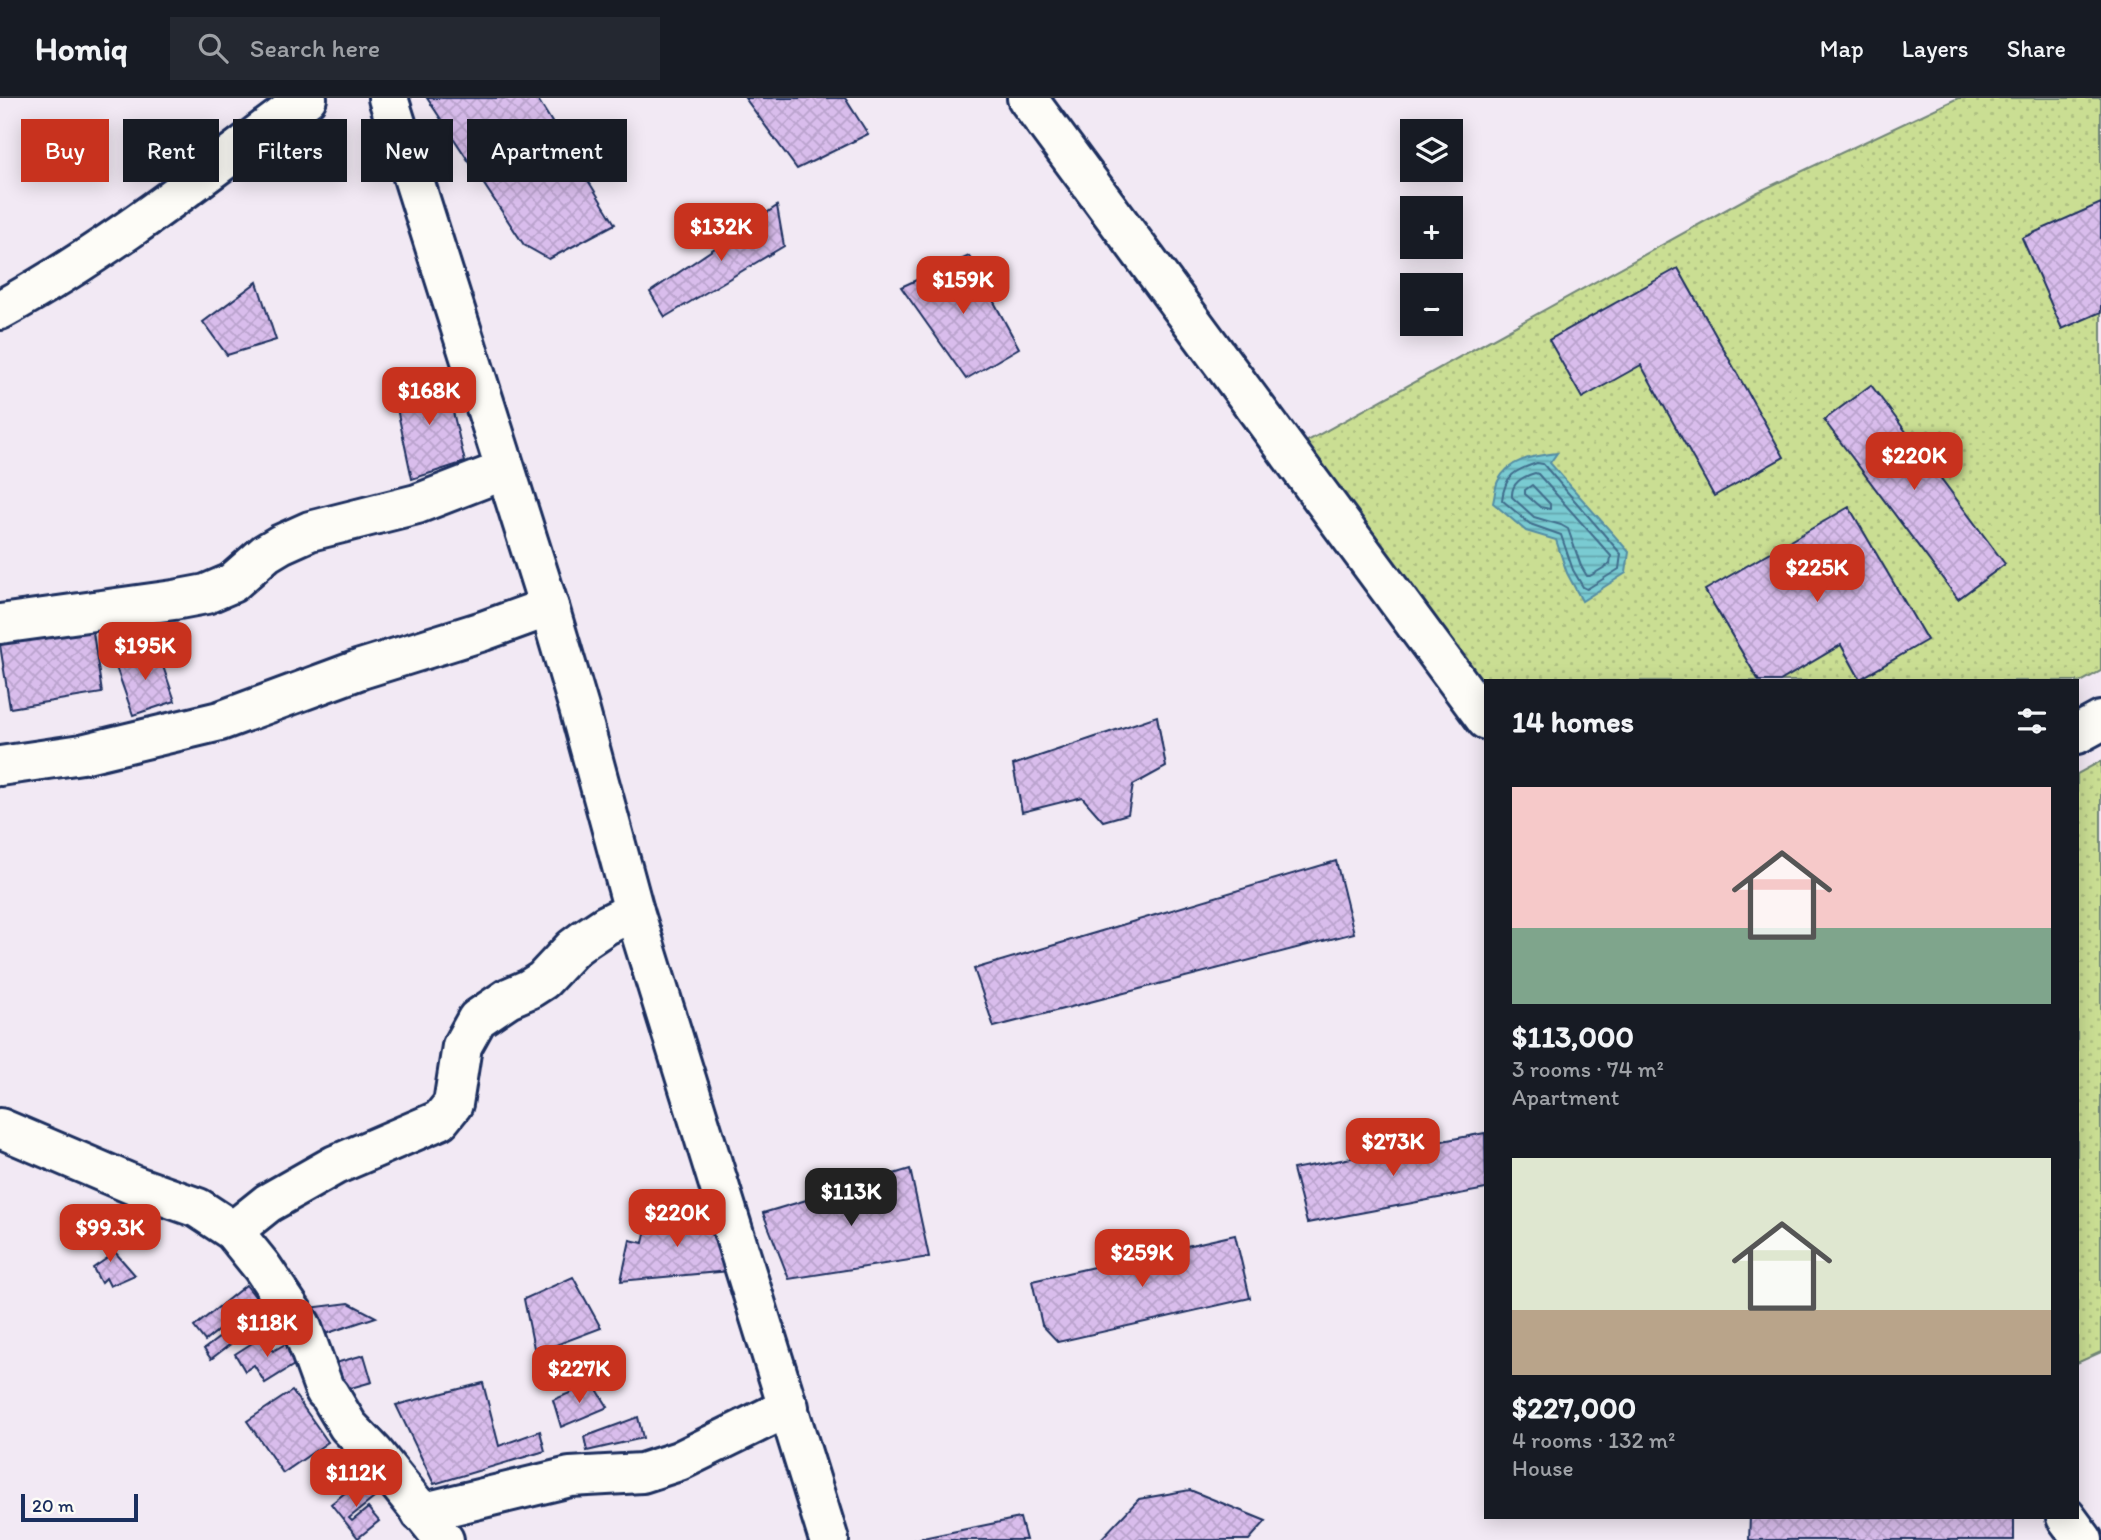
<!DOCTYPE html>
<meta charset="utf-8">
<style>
body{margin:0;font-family:Itim,sans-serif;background:#242831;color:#f1f3f6;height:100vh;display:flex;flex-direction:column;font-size:26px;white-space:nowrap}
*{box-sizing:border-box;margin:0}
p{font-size:23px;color:#9ea1a6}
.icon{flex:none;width:38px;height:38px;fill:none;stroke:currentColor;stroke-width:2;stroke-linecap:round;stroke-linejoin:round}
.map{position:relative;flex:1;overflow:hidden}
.panel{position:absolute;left:1484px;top:581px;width:595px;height:840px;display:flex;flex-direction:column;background:#171b24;border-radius:0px;box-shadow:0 4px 18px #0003}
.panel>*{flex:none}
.guide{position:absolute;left:21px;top:21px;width:665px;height:63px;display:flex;gap:14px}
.fabs{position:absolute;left:1400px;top:21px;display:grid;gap:14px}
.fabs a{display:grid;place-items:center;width:63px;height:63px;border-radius:0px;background:#171b24;box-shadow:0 4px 18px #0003;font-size:35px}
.scale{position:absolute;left:21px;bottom:18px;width:117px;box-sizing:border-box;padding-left:7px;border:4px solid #1b2f5e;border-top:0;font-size:19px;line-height:24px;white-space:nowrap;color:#1b2f5e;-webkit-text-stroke:5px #fdfcf7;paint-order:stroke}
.price{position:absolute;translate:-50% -60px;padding:0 16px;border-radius:14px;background:#c8321e;color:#fff;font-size:23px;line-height:46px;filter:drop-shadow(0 2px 4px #0008)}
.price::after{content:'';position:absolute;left:50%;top:42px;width:21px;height:16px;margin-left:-10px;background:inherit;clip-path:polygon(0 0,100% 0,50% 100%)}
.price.current{background:#222;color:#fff}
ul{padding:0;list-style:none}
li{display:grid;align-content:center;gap:14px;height:371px;padding:0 28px}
li span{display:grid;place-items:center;height:217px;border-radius:0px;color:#555}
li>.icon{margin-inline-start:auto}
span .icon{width:126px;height:126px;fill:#fffc;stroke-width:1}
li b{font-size:30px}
h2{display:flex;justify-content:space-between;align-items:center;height:84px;padding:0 28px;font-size:30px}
.tag{padding:0 24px;border-radius:0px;background:#171b24;box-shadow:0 4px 18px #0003;font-size:24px;line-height:63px}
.tag.current{background:#c8321e;color:#fff}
header{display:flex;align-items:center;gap:42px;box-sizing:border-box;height:98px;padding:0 35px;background:#171b24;border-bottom:2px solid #363941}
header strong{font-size:33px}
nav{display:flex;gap:38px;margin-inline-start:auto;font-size:24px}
.search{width:490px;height:63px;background:#242831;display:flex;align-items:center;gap:18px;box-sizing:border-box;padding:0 24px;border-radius:0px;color:#9ea1a6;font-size:26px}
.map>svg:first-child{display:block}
.grass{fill:url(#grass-dots);stroke:#728678;stroke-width:2}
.water{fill:url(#water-rules);stroke:#548da4;stroke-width:2}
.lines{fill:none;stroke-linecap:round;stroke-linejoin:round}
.shore{stroke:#416d8c;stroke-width:2}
.building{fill:url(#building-cross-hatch);stroke:#1b2f5e;stroke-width:2}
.minor-casing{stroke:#1b2f5e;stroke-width:44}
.minor{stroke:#fdfcf7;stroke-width:38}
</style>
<header>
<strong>Homiq</strong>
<div class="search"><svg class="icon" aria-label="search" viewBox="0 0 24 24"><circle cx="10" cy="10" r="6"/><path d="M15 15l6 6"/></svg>Search here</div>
<nav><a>Map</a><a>Layers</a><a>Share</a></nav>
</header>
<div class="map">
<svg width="2101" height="1442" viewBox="0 0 2101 1442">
<defs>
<pattern id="grass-dots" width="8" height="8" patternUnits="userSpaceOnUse" patternTransform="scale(1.75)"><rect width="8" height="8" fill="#cade93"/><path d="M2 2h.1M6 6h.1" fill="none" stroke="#adbf81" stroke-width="1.8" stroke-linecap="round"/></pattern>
<pattern id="water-rules" width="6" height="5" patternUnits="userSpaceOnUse" patternTransform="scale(1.75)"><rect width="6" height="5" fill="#7acbd2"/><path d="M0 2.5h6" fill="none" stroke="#63a5ae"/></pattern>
<pattern id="building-cross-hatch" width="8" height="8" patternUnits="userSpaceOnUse" patternTransform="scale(1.75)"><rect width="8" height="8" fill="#d9bdec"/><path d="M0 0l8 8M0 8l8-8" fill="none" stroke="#baa3cd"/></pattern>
</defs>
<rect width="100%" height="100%" fill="#f2e9f4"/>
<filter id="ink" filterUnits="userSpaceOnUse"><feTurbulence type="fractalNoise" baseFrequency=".0143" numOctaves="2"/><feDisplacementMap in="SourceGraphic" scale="14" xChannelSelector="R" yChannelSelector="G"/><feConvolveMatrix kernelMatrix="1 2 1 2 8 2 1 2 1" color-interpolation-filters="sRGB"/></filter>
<g filter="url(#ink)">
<g class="grass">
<path d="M1958 0H2101V573L2077 586V583H1486V604L1302 346 1756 95Z"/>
<path d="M2101 663V1254L2077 1265V676Z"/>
</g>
<path class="water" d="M1557 355 1550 365 1629 454 1626 475 1582 503 1567 475 1556 442 1526 433 1493 405C1495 398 1495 389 1498 383 1510 360 1535 358 1557 355Z"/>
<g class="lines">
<g class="shore">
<path d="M1537 365 1543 366 1621 456 1619 471 1587 491 1583 489 1573 472 1561 437 1530 426 1502 402C1505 377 1515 372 1537 365Z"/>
<path d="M1535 375 1538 376 1611 458 1610 466 1590 478H1587L1581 468 1568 431 1561 427 1534 419 1512 399C1511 385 1522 379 1535 375Z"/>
<path d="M1532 387 1550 406V411L1540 409 1525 396V392Z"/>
</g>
</g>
<g class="building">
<path d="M427 0H537L615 126 549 161 524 147Z"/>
<path d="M745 0H845L868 36 797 71Z"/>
<path d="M2101 105V214L2062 231 2022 140Z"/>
<path d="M777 108 784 148 665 219 650 194Z"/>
<path d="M969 158 1019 250 966 281 901 189Z"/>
<path d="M1678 170 1784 359 1714 398 1641 267 1582 300 1549 242Z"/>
<path d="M257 184 276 242 227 257 203 224Z"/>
<path d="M444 276 465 364 412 381 393 292Z"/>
<path d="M1871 287 2005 466 1958 501 1824 322Z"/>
<path d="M1849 409 1927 542 1860 581 1841 547 1780 583H1759L1705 492Z"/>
<path d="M90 514 102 595 10 610 0 547V528Z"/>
<path d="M157 551 175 603 133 617 115 566Z"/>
<path d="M1157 618 1166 669 1133 687 1128 716 1103 723 1082 699 1022 714 1013 667Z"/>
<path d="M1336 763 1354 835 994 929 974 871Z"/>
<path d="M1485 1035 1486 1091 1307 1125 1293 1071Z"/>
<path d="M910 1071 929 1159 789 1181 763 1115Z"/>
<path d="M649 1116 719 1120 729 1173 621 1183 630 1142 643 1145Z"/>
<path d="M93 1129 135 1177 110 1188 106 1180 101 1185 93 1170 109 1159 98 1144 90 1147Z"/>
<path d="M1235 1137 1250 1200 1058 1244 1042 1227 1032 1183Z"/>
<path d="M573 1179 601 1230 535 1255 524 1201Z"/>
<path d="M246 1187 257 1201 205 1243 194 1229Z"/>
<path d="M349 1205 376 1219 316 1239 301 1211Z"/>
<path d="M260 1209 267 1218 211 1261 204 1251Z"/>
<path d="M263 1238 273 1253 287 1245 299 1264 265 1285 254 1267 245 1273 235 1256Z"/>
<path d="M364 1257 372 1284 329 1296 321 1269Z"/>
<path d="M483 1285 499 1348 540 1333 545 1353 434 1386 396 1307Z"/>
<path d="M593 1285 608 1309 561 1329 553 1302Z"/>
<path d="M292 1293 328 1344 283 1375 247 1323Z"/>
<path d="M638 1319 643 1340 587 1353 584 1339Z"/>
<path d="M361 1382 374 1400 349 1420 352 1423 368 1410 379 1423 358 1440 331 1406Z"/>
<path d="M1190 1392 1266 1423 1249 1442H1100L1139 1401Z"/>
<path d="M1750 1419H2014V1442H1749Z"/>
<path d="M1020 1420 1026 1442H913Z"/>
</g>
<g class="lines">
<defs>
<g id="minor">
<path d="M388 0 549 509 579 610 634 813 829 1442"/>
<path d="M1027 0 1486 622"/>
<path d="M0 212C109 153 207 74 307 0"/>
<path d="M0 526 174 502 206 496 232 485 266 455 281 446 310 433 417 406 505 372"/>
<path d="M2077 636 2101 623"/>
<path d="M0 668 82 656 220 623 361 571 483 533 549 509"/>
<path d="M0 1030 136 1088 198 1110 233 1133 262 1169 301 1227 325 1293 329 1296 348 1328 374 1355 444 1442"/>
<path d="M233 1133 268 1105 335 1067 440 1022 453 1006 462 948 477 921 508 900 529 891 543 882 573 850 585 841 606 827 634 813"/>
<path d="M421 1415 570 1379 642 1375 679 1363 789 1309"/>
<path d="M2066 1419 2083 1442"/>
</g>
</defs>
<use href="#minor" class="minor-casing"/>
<use href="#minor" class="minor"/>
</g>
</g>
</svg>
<div class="fabs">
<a><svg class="icon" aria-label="layers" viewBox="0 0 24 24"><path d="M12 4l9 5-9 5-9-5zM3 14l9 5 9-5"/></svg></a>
<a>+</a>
<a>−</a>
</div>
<div class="scale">20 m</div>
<b class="price" style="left:721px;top:165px">$132K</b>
<b class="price" style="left:963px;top:218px">$159K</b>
<b class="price" style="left:429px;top:329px">$168K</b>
<b class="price" style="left:1914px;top:394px">$220K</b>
<b class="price" style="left:1817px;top:506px">$225K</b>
<b class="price" style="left:145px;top:584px">$195K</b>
<b class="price" style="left:1393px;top:1080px">$273K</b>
<b class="price current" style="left:851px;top:1130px">$113K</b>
<b class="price" style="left:677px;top:1151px">$220K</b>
<b class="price" style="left:110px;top:1166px">$99.3K</b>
<b class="price" style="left:1142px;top:1191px">$259K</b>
<b class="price" style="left:267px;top:1261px">$118K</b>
<b class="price" style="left:579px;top:1307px">$227K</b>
<b class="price" style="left:356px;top:1411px">$112K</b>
<div class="guide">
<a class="tag current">Buy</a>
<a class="tag">Rent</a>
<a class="tag">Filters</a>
<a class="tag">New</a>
<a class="tag">Apartment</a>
</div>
<section class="panel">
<h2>14 homes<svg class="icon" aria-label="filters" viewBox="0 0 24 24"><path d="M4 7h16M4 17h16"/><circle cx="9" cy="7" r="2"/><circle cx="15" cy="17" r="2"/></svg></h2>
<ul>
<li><span style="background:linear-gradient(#f6c9c9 65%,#7fa58c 0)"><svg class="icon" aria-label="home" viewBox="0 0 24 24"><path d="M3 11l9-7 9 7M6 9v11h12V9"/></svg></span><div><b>$113,000</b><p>3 rooms · 74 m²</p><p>Apartment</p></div></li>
<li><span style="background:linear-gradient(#dfe7d0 70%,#b9a48a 0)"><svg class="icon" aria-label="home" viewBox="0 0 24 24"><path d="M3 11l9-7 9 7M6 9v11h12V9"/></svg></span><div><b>$227,000</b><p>4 rooms · 132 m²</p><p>House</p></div></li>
</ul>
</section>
</div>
